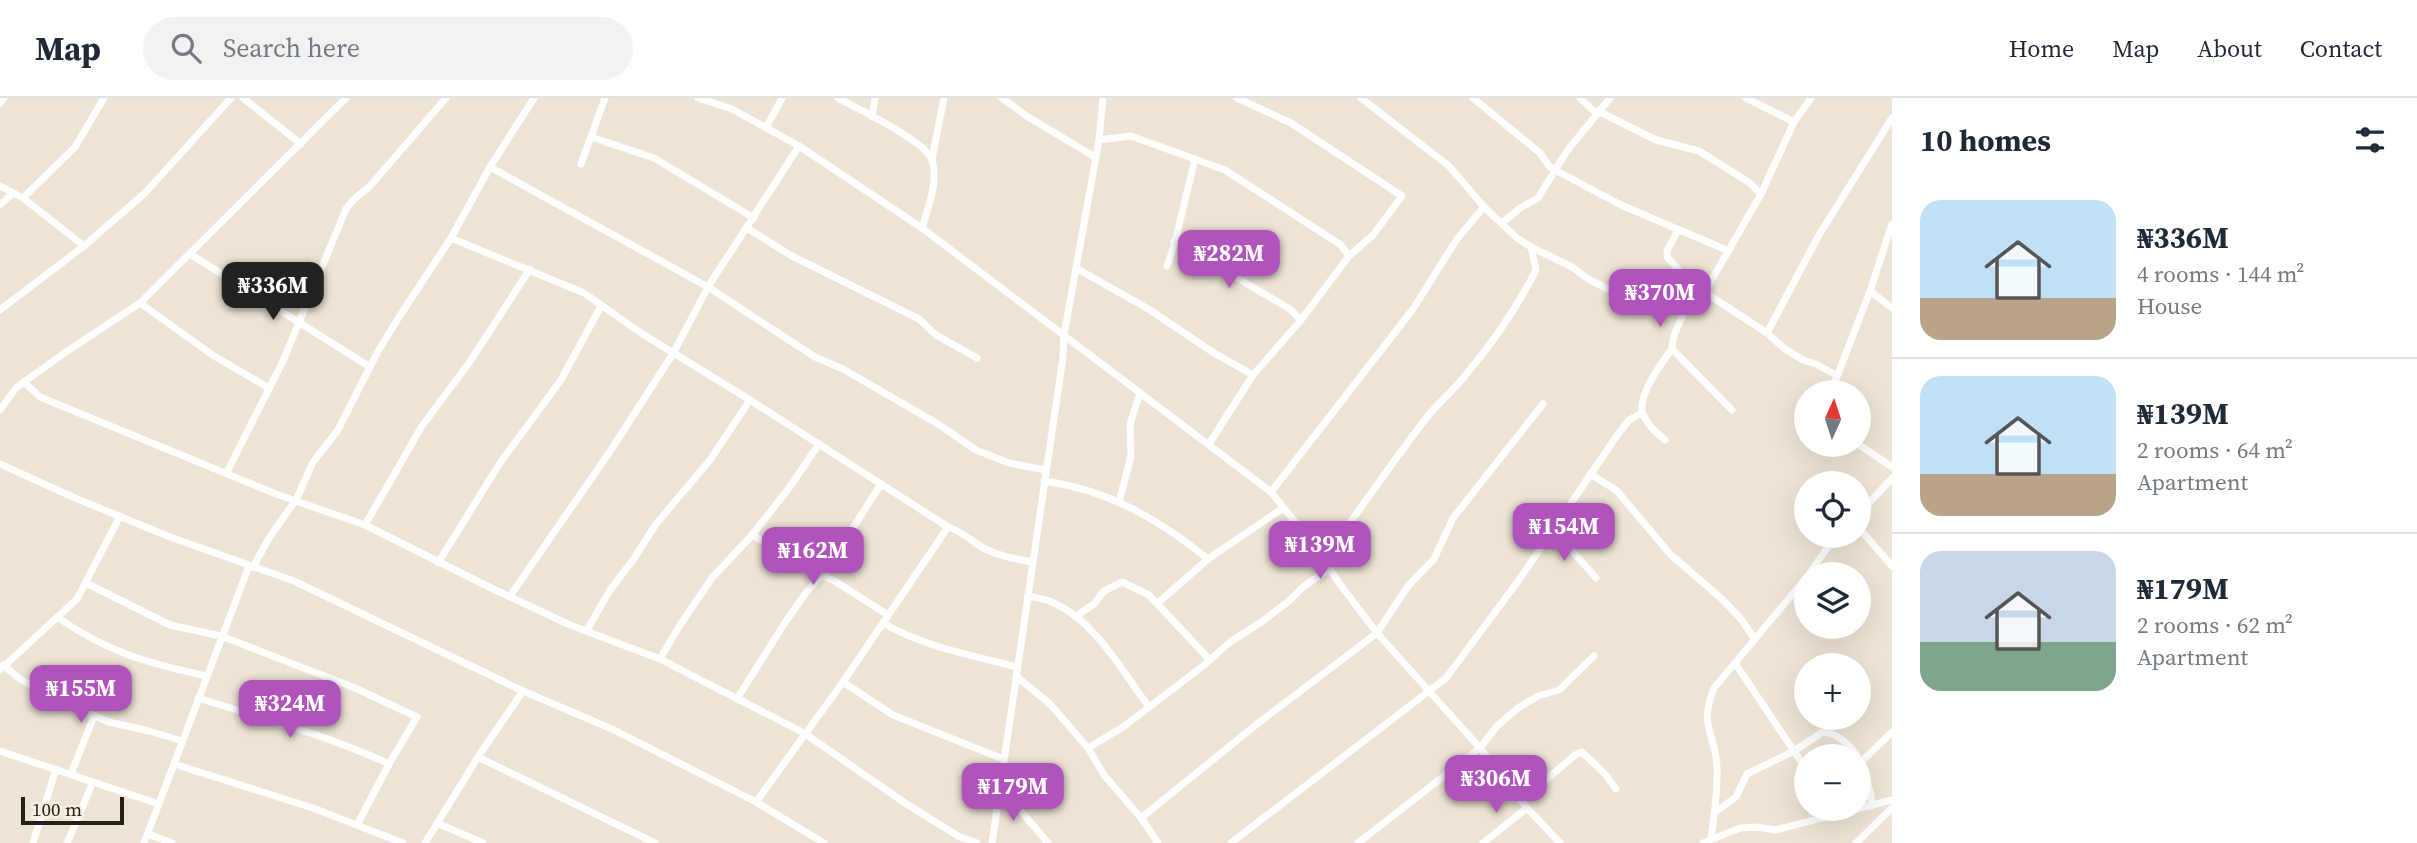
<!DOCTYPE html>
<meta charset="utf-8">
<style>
body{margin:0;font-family:"Source Serif 4",serif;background:#f2f2f3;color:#1f2937;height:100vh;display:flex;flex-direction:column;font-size:26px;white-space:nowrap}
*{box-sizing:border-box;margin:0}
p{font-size:23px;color:#747a83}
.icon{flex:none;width:38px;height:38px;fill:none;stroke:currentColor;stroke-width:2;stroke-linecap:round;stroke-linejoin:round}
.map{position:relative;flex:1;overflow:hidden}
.details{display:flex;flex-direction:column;background:#fff;width:525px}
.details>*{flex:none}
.needle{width:46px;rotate:3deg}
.buttons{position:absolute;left:1794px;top:282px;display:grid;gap:14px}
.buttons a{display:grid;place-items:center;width:77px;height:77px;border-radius:50%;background:#fff;box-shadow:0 7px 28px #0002;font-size:35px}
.scale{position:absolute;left:21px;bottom:18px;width:103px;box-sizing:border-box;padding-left:7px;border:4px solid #24201b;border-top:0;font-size:19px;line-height:24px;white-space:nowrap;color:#24201b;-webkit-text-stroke:5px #fbf1e2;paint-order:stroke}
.price{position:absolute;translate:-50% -60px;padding:0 16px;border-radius:14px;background:#b153bc;color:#fff;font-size:23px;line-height:46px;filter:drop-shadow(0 2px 4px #0008)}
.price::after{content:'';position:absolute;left:50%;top:42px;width:21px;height:16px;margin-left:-10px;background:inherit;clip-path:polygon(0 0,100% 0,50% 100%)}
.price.active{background:#222;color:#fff}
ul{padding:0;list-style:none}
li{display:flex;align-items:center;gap:21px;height:175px;padding:0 28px}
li+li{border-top:2px solid #e0e1e3}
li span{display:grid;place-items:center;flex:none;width:196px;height:140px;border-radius:21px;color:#555}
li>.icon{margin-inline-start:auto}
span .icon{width:84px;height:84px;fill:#fffc;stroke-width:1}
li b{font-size:30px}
h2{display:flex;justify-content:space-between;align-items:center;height:84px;padding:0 28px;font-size:30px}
header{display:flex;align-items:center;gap:42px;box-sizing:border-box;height:98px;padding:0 35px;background:#fff;border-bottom:2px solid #e0e1e3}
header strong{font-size:33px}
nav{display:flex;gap:38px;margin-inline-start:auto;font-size:24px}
.search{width:490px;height:63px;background:#f2f2f3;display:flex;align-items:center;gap:18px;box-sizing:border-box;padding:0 24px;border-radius:38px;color:#747a83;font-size:26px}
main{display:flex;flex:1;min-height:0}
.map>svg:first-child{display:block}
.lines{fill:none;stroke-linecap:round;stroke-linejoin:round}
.minor{stroke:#fff;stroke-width:7}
</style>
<header>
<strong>Map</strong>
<div class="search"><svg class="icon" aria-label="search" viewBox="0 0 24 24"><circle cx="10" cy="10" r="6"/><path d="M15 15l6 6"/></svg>Search here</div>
<nav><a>Home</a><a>Map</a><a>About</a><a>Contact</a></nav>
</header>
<main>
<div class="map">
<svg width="1892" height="745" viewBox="0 0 1892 745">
<rect width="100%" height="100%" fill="#ede4d5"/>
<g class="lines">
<g class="minor">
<path d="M243 0 301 46"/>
<path d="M698 0 732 11 799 48 922 130 1271 394 1316 450 1339 485 1377 535 1480 650 1527 710 1560 745"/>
<path d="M838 0C857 11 925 42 932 62 939 83 928 109 922 130"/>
<path d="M1002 0 1028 19 1095 59"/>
<path d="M1361 0 1449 68 1484 109"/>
<path d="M1473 0 1540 55 1549 68 1555 72 1621 107 1729 153"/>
<path d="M1580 0 1596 15"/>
<path d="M1746 0 1794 24 1761 96"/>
<path d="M0 5 4 0"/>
<path d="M1598 13 1656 42 1699 53 1750 85 1761 96 1707 190 1709 197 1767 235 1785 251 1803 262 1816 266 1836 277"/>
<path d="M872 19 875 0"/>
<path d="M1794 24 1811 0"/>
<path d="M766 30 782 0"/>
<path d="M591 39 654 60 754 120"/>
<path d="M1099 42 1131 38 1225 72 1341 147 1349 158"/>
<path d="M932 61 944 0"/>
<path d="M581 66 605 0"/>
<path d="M490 69 708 189 815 259 843 271 938 326 976 352 1009 365 1045 372"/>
<path d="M0 88 23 100 84 148"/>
<path d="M23 100 75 49 104 0"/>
<path d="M0 107 13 95"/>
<path d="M1502 125 1520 110 1538 100 1567 53 1610 0"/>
<path d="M747 130 790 157 919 221 936 237 977 260"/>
<path d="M1678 132 1667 153V159C1687 179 1693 191 1682 219 1677 231 1672 238 1672 251L1732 312"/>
<path d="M451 140 584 195 641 235 750 302 948 429 843 584 756 704"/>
<path d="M1174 143 1290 211 1301 222"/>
<path d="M190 156 370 269"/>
<path d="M1167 168 1174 148 1195 61"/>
<path d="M1076 170 1150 212 1214 255 1253 277"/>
<path d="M1870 193 1892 210"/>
<path d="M140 205 214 258 269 290"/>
<path d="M0 212 84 148 145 95 231 0"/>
<path d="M1767 235 1819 137 1892 20"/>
<path d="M24 284 40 299 276 396 365 427 491 490 570 527 660 561 804 635 905 705 958 738 977 745"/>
<path d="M1831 294 1870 193 1892 126"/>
<path d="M0 312 16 290 24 284 66 254 140 205 346 0"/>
<path d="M1665 342C1657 335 1647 327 1643 316 1636 300 1662 264 1672 251"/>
<path d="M1209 346 1253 277 1301 222 1349 158 1373 137 1402 98 1291 25 1237 0"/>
<path d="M1858 346 1892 369"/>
<path d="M0 366 75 400 170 439 294 483 523 593 612 631 756 704 824 745"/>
<path d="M227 374 283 263 346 111 353 102 370 88 446 0"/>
<path d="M1590 376 1616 392 1671 457 1722 501 1741 521 1754 540"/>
<path d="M1044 383C1109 392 1158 421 1208 461"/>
<path d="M1271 394 1413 211 1457 141 1484 109 1517 140 1531 149 1572 169 1588 181 1608 191 1684 208"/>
<path d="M1119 404 1131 358 1130 326 1140 295"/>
<path d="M1858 417 1892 380"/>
<path d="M365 427 422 328 469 265 530 171"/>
<path d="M948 429C962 433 971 443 983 450 999 458 1015 461 1032 464"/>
<path d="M1858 429 1892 468"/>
<path d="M1553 431 1596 480"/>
<path d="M752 437 821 477 833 482 888 517"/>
<path d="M1323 461C1359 414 1391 365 1428 318 1439 304 1453 293 1464 279 1491 247 1517 210 1536 172L1531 149"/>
<path d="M438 465 500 365 561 282 601 208"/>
<path d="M253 469 269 440 296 402 313 364 338 332 377 255 399 219 451 140 490 69 534 0"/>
<path d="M1809 476 1832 443 1839 438"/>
<path d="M86 485 170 527 221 538 355 590 417 619 389 666 357 727"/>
<path d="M510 498 611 352 674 254 708 189 799 48"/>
<path d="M1027 498C1036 500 1046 501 1054 505 1096 524 1122 573 1149 609"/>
<path d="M1158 505 1208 461 1283 410"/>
<path d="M1076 518 1094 506 1104 493 1122 484 1149 497 1210 562"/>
<path d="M57 519C107 554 147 565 206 578"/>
<path d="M883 525C924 549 971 557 1017 569"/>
<path d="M587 532 610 492 633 462 656 426 710 362 750 302"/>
<path d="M660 561 680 527 712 480 752 437 789 390 819 346"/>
<path d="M1735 565 1806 671"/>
<path d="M3 567 20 581 66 605 109 624 149 633 182 643"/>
<path d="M0 572 77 501 120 418"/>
<path d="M1016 578 1050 606 1088 650 1104 677 1141 720 1158 745"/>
<path d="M843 584 893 617 1003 661"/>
<path d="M198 600C262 620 327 637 389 666"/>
<path d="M737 601 784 526 805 496 826 472 881 386"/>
<path d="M1088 650 1123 629 1203 568 1230 544 1260 525 1289 503 1304 488 1329 471"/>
<path d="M0 653 159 706"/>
<path d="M478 659 655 745"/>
<path d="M1858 660 1871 696V708"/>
<path d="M1861 664 1892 634"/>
<path d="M174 666 313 710 403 745"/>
<path d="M71 676 94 618"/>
<path d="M999 687 1048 745"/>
<path d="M1521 703 1575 657 1582 654 1605 676 1616 691"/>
<path d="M1714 715 1736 699 1747 676 1794 653 1823 634C1836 635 1851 647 1857 658"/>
<path d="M1141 720 1257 626 1377 535 1408 488 1434 461 1453 420 1543 306"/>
<path d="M437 725 483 745"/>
<path d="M148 736 172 745"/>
<path d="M1711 741C1714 717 1718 694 1717 670 1716 635 1698 630 1714 590L1806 480"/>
<path d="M33 745 56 671"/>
<path d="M67 745 93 684"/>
<path d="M144 745 249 468"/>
<path d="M425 745 478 659 523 593"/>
<path d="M992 745 1063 259 1064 237 1099 42 1103 0"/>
<path d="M1231 745 1446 580 1519 482 1618 336 1629 322 1642 315"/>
<path d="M1358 745 1480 650 1497 628 1518 610 1538 598 1559 592 1594 558"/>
<path d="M1483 745 1527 710"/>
<path d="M1703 745 1740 730 1756 729 1776 732 1892 702"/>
<path d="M1856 745 1892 710"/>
</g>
</g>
</svg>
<div class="buttons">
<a><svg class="needle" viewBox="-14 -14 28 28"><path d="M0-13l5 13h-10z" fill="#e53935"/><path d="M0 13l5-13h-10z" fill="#747a83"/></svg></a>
<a><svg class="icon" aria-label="locate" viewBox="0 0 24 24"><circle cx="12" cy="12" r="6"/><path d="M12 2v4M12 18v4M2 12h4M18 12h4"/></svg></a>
<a><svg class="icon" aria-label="layers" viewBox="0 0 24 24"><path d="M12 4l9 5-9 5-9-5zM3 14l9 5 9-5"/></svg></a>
<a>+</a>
<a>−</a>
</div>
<div class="scale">100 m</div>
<b class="price" style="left:1229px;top:192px">₦282M</b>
<b class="price active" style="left:273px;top:224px">₦336M</b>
<b class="price" style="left:1660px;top:231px">₦370M</b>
<b class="price" style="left:1564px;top:465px">₦154M</b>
<b class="price" style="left:1320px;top:483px">₦139M</b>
<b class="price" style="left:813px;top:489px">₦162M</b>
<b class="price" style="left:81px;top:627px">₦155M</b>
<b class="price" style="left:290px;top:642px">₦324M</b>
<b class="price" style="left:1496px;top:717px">₦306M</b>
<b class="price" style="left:1013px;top:725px">₦179M</b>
</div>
<section class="details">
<h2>10 homes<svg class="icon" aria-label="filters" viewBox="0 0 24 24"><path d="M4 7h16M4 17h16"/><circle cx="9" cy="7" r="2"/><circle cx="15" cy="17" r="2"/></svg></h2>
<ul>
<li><span style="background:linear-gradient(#bfe0f5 70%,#b9a48a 0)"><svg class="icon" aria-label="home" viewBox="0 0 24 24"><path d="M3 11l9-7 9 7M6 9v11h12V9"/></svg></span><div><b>₦336M</b><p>4 rooms · 144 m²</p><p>House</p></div></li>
<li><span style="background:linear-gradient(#bfe0f5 70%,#b9a48a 0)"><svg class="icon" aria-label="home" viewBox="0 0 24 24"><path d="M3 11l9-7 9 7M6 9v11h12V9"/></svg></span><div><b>₦139M</b><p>2 rooms · 64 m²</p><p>Apartment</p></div></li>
<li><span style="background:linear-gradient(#c9d6e8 65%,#7fa58c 0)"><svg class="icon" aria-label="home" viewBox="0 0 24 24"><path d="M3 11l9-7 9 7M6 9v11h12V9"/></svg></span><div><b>₦179M</b><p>2 rooms · 62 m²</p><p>Apartment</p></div></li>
</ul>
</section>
</main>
